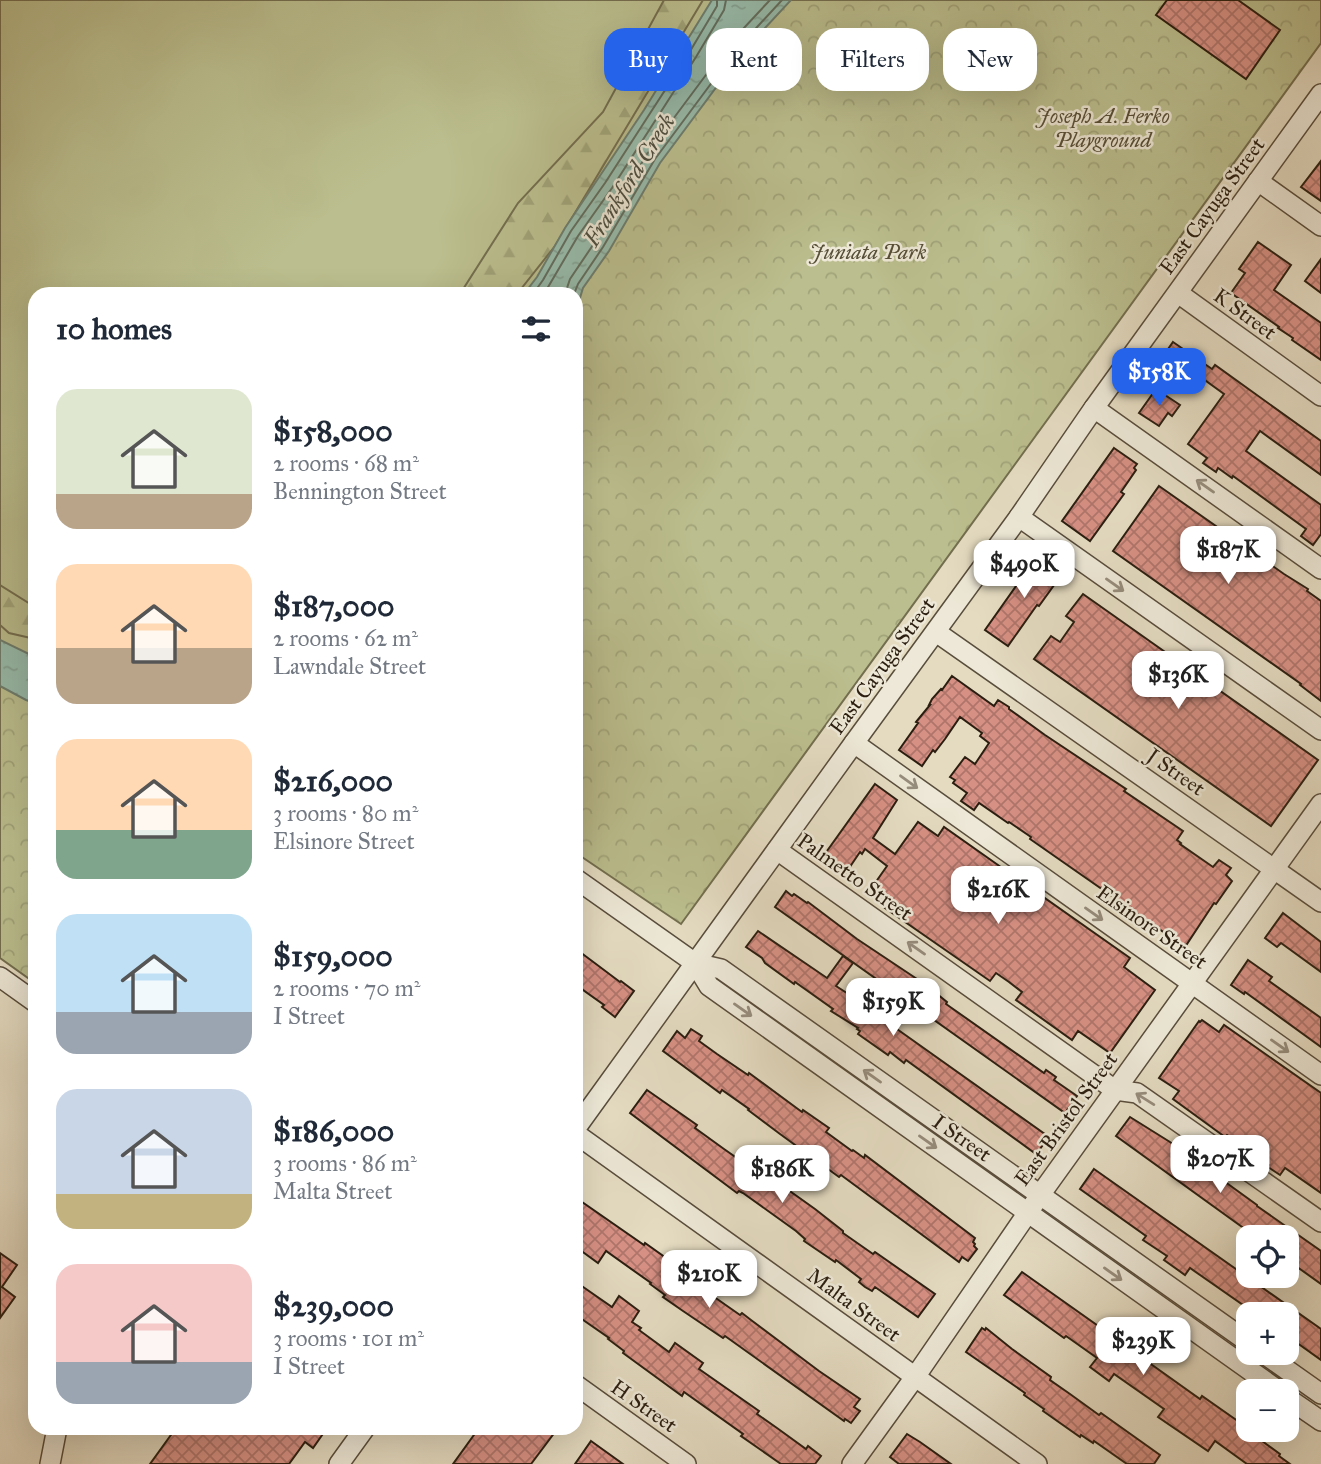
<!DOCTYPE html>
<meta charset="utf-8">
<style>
body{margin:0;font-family:"IM FELL Great Primer",serif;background:#f6f6f7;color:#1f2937;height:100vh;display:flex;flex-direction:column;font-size:26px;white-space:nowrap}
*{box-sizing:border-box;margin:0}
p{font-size:23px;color:#747a83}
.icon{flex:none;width:38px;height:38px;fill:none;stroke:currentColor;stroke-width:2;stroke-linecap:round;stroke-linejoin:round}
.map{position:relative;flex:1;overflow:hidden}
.drawer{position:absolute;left:28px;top:287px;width:555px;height:1148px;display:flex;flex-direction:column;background:#fff;border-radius:21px;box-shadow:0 7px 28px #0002}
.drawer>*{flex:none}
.top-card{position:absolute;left:604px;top:28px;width:611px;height:63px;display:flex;gap:14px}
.controls{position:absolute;left:1236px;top:1225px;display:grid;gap:14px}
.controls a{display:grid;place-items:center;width:63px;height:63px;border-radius:14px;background:#fff;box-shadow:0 7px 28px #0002;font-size:35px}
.price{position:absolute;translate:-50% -60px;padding:0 16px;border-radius:14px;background:#fff;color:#222;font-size:23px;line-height:46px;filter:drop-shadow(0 2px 4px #0008)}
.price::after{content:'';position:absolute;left:50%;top:42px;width:21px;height:16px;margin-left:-10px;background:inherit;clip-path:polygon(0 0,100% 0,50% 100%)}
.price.selected{background:#2563eb;color:#fff}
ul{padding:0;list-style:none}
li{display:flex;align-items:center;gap:21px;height:175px;padding:0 28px}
li span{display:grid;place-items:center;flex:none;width:196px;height:140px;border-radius:21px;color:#555}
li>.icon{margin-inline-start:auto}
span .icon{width:84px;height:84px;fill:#fffc;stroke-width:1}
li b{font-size:30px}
h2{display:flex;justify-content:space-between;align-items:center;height:84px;padding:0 28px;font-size:30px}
.pill{padding:0 24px;border-radius:21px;background:#fff;box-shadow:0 7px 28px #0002;font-size:24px;line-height:63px}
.pill.selected{background:#2563eb;color:#fff}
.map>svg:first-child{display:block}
.green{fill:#bbbe8e;stroke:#736e4f;stroke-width:2}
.forest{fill:url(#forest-firs);stroke:#736e4f;stroke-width:2}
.park{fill:url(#park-crowns);stroke:#736e4f;stroke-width:2}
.water{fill:url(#water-ripples);stroke:#6c7d6e;stroke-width:2}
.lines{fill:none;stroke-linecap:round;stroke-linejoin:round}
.shore{stroke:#616d5e;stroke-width:2}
.building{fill:url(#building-cross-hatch);stroke:#2b1e10;stroke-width:2}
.minor-casing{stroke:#594d3c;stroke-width:22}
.minor{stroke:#ede8d7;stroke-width:19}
.oneway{stroke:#968d7d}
.labels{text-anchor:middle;stroke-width:5;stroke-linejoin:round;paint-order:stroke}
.park-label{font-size:21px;font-style:italic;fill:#564e36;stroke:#ede8d7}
.street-label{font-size:21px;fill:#2b1e10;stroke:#ede8d7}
.water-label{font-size:23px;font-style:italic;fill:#4b4d3f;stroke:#ede8d7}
</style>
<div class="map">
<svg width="1321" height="1464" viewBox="0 0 1321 1464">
<defs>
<pattern id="forest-firs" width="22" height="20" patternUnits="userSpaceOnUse" patternTransform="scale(1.75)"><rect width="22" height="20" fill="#bbbe8e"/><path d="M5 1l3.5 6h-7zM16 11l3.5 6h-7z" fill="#a1a379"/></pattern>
<pattern id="park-crowns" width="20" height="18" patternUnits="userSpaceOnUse" patternTransform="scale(1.75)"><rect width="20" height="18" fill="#bbbe8e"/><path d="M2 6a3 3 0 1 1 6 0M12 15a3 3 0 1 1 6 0" fill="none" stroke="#a1a379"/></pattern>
<pattern id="water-ripples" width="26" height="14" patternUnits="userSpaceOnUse" patternTransform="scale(1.75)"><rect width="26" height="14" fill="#97bcac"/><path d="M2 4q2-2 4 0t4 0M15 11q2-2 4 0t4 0" fill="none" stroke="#82a193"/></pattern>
<pattern id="building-cross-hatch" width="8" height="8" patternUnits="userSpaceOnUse" patternTransform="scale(1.75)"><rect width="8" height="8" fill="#d79084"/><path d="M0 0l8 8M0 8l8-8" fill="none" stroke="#af756b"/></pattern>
</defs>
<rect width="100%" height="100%" fill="#e4dbc1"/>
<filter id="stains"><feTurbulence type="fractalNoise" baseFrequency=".00286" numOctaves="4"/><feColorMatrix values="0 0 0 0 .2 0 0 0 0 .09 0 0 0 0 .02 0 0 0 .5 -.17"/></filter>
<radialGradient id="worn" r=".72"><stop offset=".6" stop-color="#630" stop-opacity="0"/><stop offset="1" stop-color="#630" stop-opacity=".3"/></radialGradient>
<path class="green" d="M0 0H735L558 294H35V673L0 656Z"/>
<g class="forest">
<path d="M664 0H703L555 246 517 294H460L518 203 603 112Z"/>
<path d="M0 585 35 607V639L9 633 0 625Z"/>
</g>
<g class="park">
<path d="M735 0H1321V43L681 924 576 853V294H558Z"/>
<path d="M0 656 35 673V983L0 958Z"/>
</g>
<g class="water">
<path d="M712 0H791L741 54 660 163 609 251 583 288 576 311V294H524L537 277 565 228 644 110Z"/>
<path d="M0 640 35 657V703L26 700 0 686Z"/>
</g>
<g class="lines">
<g class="shore">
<path d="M533 294 543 280 571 231 605 183 689 53 717 6V0"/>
<path d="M544 294 578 236 612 188 696 57 724 10 726 0"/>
<path d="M565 294 570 279 595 242 647 154 729 44 770 0"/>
<path d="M574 294 578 284 603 247 655 159 736 50 782 0"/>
</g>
</g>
<g class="building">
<path d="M1167 0H1238L1280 30 1246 79 1156 15Z"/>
<path d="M1321 161V201L1301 187Z"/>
<path d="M1258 242 1291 265 1274 290 1321 323V360L1292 340 1293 338 1278 328 1279 327 1231 293 1245 273 1239 269Z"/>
<path d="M1321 259V293L1305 281Z"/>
<path d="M1173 342 1212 369 1215 365 1321 441V475L1260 431 1246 451 1321 505V534L1313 545 1301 536 1306 529 1233 476 1232 478 1218 468 1216 472 1203 463 1207 458 1188 444 1224 394 1166 352Z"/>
<path d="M1156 389 1180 405 1172 416 1168 413 1159 426 1139 413Z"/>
<path d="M1114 448 1137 464 1134 468 1136 470 1121 492 1124 494 1090 541 1062 521Z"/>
<path d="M1159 486 1284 574 1308 589 1307 591 1321 601V701L1300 685 1301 684 1113 551Z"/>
<path d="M1038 555 1061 572 1060 573 1062 574 1039 606 1037 605 1008 646 985 630Z"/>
<path d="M1083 594 1318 760 1271 826 1034 659 1051 636 1060 642 1074 622 1066 616Z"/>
<path d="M952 676 994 706 998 700 1009 707V709L1045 735 1126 789 1124 791 1183 831 1177 840 1181 843 1180 844 1213 867 1219 860 1231 868 1226 875 1232 881 1216 904 1214 903 1185 947 1030 839 1031 837 1009 822 1008 823 979 803 974 810 961 801 967 793 953 783 955 780 950 777 965 757 975 764 989 743 980 736 982 733 960 717 945 739 935 752 933 750 922 766 899 750 918 723 916 722 930 705H929L932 699 941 689 942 690Z"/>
<path d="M875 784 897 800 873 838 895 854 918 822 938 836 944 827 1130 958 1124 967 1155 990 1110 1053 1078 1031 1072 1040 1016 1000 1022 992 1009 982 996 973 990 981 885 908 891 899 873 886 887 866 865 849 862 854 860 852 845 874 822 858Z"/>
<path d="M786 891 792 896 794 894 807 903 808 902 857 939 926 985 947 1002 946 1004 1044 1073 1046 1070 1056 1077 1054 1080 1077 1096 1065 1113 775 907Z"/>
<path d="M1283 913 1321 942V972L1281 943 1277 947 1265 938Z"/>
<path d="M758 931 827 978 843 956 853 963 836 986 881 1015 880 1017 1049 1137 1036 1154 906 1060 904 1063 890 1052 888 1055 858 1034 860 1031 857 1029 858 1028 831 1011 833 1009 795 982 794 984 765 963 762 958 746 947Z"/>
<path d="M576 949 620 982 621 981 634 991 615 1017 602 1007 604 1005 576 985Z"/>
<path d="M1248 960 1272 977 1269 981 1321 1018V1047L1245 992 1244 994 1231 985Z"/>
<path d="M1202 1020 1219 1032 1224 1025 1321 1093V1193L1285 1168 1280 1175 1268 1167 1269 1165 1233 1139 1227 1135 1225 1137 1173 1099 1179 1091 1159 1078 1199 1021 1200 1022Z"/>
<path d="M691 1029 702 1036 699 1041 717 1054 748 1075 749 1073 802 1112 803 1110 829 1128 826 1132 852 1151 853 1150 864 1158 865 1155 975 1238 973 1242 975 1244 974 1246 977 1249 968 1261 962 1257 959 1262 841 1175 839 1177 780 1134 748 1110 749 1109 722 1090 720 1093 663 1051 677 1031 685 1038Z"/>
<path d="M647 1090 697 1125 695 1128 724 1149 754 1170 756 1167 815 1209 843 1231V1233L873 1254 875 1252 935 1294 918 1317 875 1287 872 1291 865 1287 859 1282 861 1279 836 1260 835 1262 804 1241 805 1239 796 1231 743 1193 739 1191 737 1193 630 1113Z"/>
<path d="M1130 1117 1170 1142 1257 1205V1206L1321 1251V1284L1286 1259V1237H1256L1116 1136Z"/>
<path d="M1094 1169 1321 1329V1360L1286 1335V1314H1256L1190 1268 1185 1275 1164 1260 1167 1256 1143 1240 1146 1236 1080 1189Z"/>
<path d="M576 1200 581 1204 582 1202 644 1245 645 1243 690 1275 688 1278 710 1294 740 1315 742 1313 751 1320 819 1371 860 1399 854 1407 860 1411 851 1423 845 1419 844 1421 725 1336 723 1338 683 1311 663 1297 665 1295 650 1284 651 1283 606 1251 598 1263 576 1247Z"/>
<path d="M0 1253 17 1265 2 1287 15 1297 0 1318Z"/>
<path d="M1022 1272 1104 1330 1105 1328 1133 1348 1131 1349 1141 1357 1200 1399 1202 1396 1252 1431 1251 1433 1280 1454 1279 1456 1290 1464H1247L1215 1441 1208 1451 1158 1417 1164 1409 1114 1374 1109 1381 1090 1367 1097 1358 1066 1336 1064 1338 1004 1295Z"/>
<path d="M576 1282 612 1307 619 1296 639 1311 632 1322 641 1328 639 1330 669 1352 675 1343 703 1363 699 1369 759 1411 757 1414 777 1428 806 1449 808 1446 821 1456 815 1464H781L741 1436 743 1434 684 1392 682 1396 623 1353 624 1351 608 1339 609 1338 576 1315Z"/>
<path d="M982 1328 985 1330 986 1328 1012 1349 1051 1377 1050 1380 1070 1394 1099 1415 1101 1413 1160 1455 1154 1464H1127L1094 1441 1093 1443 1081 1435 1080 1437 1043 1411 1044 1409 1024 1395 1025 1393 966 1352Z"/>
<path d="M176 1428H327L313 1448 305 1442 289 1464H150Z"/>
<path d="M479 1428H558L531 1464H453Z"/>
<path d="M907 1434 920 1442 951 1464H899L890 1457Z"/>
<path d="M591 1441 623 1464H575Z"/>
</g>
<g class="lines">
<defs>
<g id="minor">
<path d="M1258 181 1321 226"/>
<path d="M1178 293 1321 396"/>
<path d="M1094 408 1321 569"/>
<path d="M1019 517 1321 730"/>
<path d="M936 632 1321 902"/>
<path d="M854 743 1321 1075"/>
<path d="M777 850 1115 1090 1137 1093 1321 1222"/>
<path d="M576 879 695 963 721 969 1248 1342"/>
<path d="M695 963 709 986 1279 1391"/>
<path d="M0 977 35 1002"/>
<path d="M576 1128 854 743 1019 517 1094 408 1321 94"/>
<path d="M576 1134 1037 1464"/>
<path d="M1263 1353 1321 1394"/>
<path d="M576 1385 686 1464"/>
<path d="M1286 1397 1321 1421"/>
<path d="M50 1464 57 1428"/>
<path d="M339 1464 365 1428"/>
<path d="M852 1464 915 1377 1040 1195 1321 804"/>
</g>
</defs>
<use href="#minor" class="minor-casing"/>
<use href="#minor" class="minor"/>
</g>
<defs><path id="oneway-shaft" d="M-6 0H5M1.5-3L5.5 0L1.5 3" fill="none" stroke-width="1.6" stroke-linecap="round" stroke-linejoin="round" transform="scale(1.75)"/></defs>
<g class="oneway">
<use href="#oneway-shaft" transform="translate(1205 486) rotate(-145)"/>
<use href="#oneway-shaft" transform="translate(1115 585) rotate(35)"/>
<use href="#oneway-shaft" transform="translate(909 782) rotate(36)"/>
<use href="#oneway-shaft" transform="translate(1094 914) rotate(35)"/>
<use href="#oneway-shaft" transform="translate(916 948) rotate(-145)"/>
<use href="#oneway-shaft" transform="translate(743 1010) rotate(35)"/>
<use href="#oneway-shaft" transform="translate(1280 1046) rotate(35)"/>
<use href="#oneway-shaft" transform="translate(872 1076) rotate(-145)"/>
<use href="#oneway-shaft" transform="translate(1145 1099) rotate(-148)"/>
<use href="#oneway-shaft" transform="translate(928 1142) rotate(35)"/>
<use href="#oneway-shaft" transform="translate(1113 1274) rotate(35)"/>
</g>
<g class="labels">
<g class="park-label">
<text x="1103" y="123">Joseph A. Ferko<tspan x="1103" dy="24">Playground</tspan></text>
<text x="868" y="259">Juniata Park</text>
</g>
<g class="street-label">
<text transform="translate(1212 206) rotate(-54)" y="7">East Cayuga Street</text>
<text transform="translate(1245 314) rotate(36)" y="7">K Street</text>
<text transform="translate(882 666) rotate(-54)" y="7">East Cayuga Street</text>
<text transform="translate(1176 772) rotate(35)" y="7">J Street</text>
<text transform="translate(855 877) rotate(35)" y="7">Palmetto Street</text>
<text transform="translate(1152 927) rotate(35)" y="7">Elsinore Street</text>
<text transform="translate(1066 1119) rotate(-54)" y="7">East Bristol Street</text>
<text transform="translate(962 1138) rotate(35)" y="7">I Street</text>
<text transform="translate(854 1305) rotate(36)" y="7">Malta Street</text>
<text transform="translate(644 1406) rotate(35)" y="7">H Street</text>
</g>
<g class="water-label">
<text transform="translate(629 180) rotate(-58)" y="8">Frankford Creek</text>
</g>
</g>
<rect width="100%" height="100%" filter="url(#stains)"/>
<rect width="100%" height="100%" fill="url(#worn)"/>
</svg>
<div class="controls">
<a><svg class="icon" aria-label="locate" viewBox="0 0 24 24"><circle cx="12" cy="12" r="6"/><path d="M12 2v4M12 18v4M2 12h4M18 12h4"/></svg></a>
<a>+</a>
<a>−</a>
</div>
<b class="price selected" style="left:1159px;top:408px">$158K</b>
<b class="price" style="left:1228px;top:586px">$187K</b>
<b class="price" style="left:1024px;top:600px">$490K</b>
<b class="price" style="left:1178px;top:711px">$136K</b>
<b class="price" style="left:998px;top:926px">$216K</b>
<b class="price" style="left:893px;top:1038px">$159K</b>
<b class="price" style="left:1220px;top:1195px">$207K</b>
<b class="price" style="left:782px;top:1205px">$186K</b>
<b class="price" style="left:709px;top:1310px">$210K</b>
<b class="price" style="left:1143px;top:1377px">$239K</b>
<div class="top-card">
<a class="pill selected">Buy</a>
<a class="pill">Rent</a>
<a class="pill">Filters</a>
<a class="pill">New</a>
</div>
<section class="drawer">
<h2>10 homes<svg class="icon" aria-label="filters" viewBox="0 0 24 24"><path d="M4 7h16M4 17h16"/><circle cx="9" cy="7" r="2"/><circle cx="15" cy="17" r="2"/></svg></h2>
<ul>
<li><span style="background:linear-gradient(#dfe7d0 75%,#b9a48a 0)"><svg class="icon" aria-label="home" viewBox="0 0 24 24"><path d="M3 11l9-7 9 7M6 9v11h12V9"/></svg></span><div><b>$158,000</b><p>2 rooms · 68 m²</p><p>Bennington Street</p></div></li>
<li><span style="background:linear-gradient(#ffd9b3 60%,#b9a48a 0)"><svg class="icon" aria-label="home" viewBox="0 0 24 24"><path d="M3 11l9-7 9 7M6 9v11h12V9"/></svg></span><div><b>$187,000</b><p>2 rooms · 62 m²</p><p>Lawndale Street</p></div></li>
<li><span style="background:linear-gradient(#ffd9b3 65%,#7fa58c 0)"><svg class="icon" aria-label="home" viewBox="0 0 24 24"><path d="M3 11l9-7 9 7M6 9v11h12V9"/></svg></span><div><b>$216,000</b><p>3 rooms · 80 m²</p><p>Elsinore Street</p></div></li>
<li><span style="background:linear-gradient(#bfe0f5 70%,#9aa5b1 0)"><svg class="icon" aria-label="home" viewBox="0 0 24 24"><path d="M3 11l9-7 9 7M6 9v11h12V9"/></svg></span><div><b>$159,000</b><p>2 rooms · 70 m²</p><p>I Street</p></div></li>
<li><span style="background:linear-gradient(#c9d6e8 75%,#c2b280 0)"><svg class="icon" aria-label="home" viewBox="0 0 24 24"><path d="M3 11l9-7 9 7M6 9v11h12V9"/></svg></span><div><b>$186,000</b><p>3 rooms · 86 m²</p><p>Malta Street</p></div></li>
<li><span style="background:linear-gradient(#f6c9c9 70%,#9aa5b1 0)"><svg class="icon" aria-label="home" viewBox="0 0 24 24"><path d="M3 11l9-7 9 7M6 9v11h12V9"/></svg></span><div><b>$239,000</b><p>3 rooms · 101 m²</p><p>I Street</p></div></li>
</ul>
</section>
</div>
